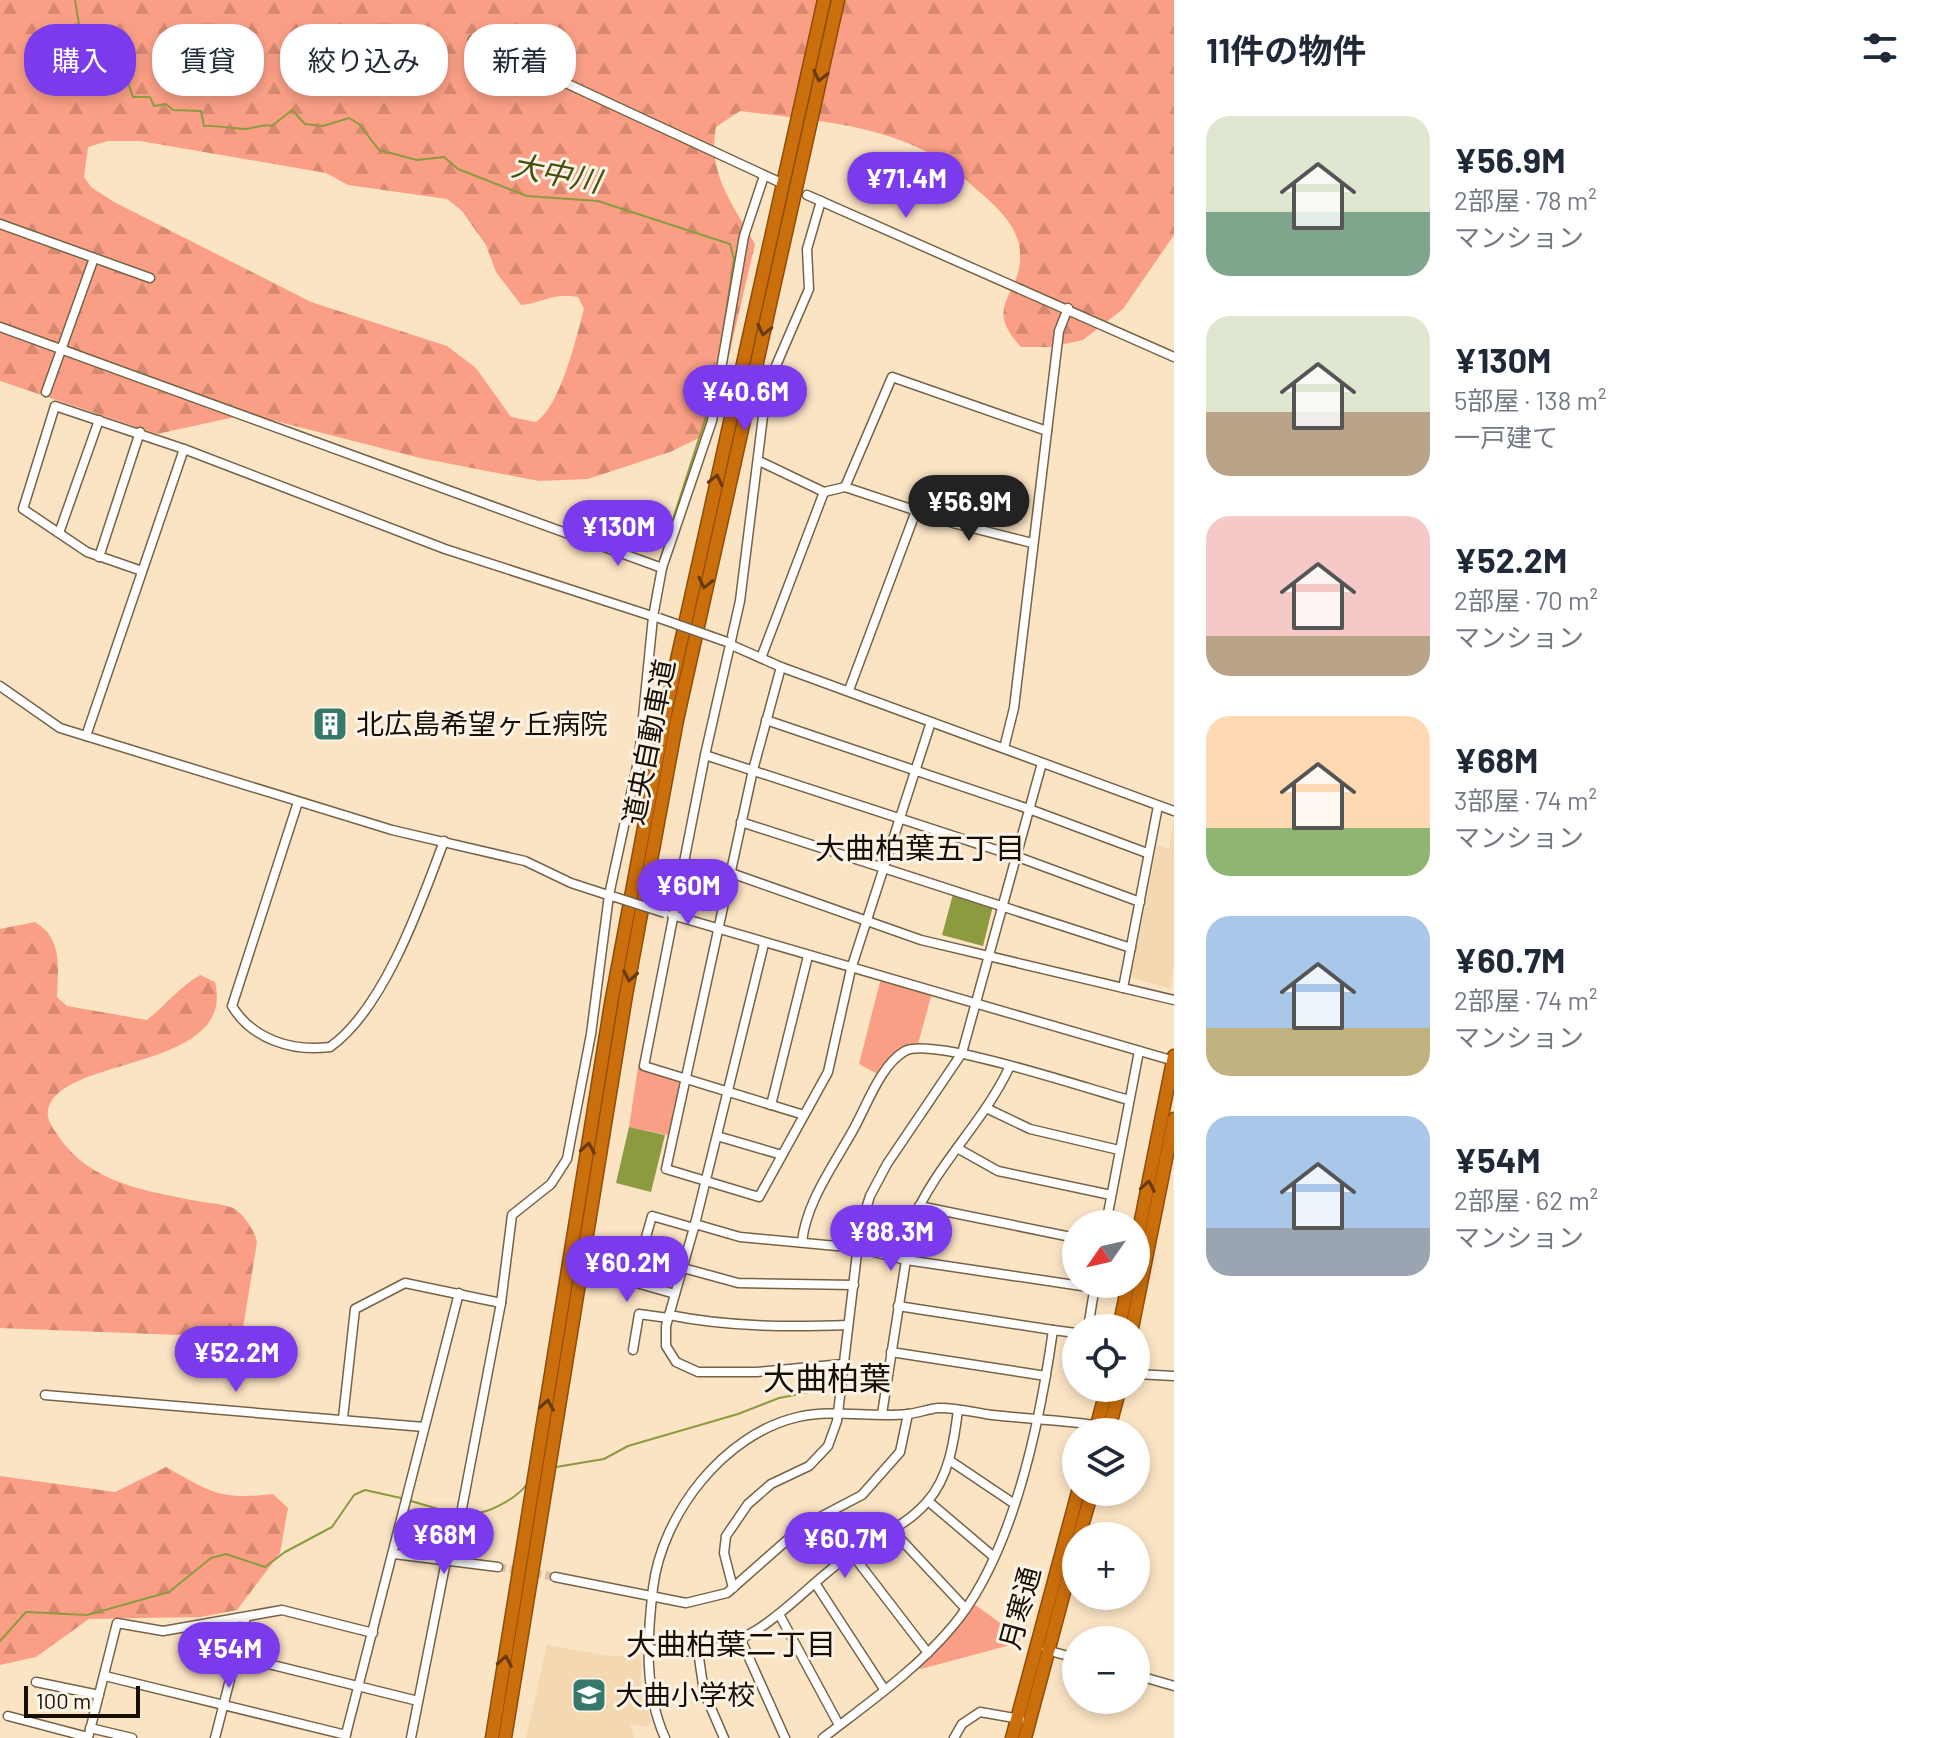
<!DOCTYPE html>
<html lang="ja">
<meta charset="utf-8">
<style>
body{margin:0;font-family:Barlow,"Noto Sans JP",sans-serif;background:#f6f6f7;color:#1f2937;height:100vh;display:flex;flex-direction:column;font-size:30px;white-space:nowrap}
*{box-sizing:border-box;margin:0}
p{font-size:26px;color:#747a83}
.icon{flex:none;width:44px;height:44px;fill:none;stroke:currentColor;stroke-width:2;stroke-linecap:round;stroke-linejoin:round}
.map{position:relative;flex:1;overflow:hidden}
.side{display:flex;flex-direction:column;background:#fff;width:760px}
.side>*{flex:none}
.top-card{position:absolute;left:24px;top:24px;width:760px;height:72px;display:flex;gap:16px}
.needle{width:52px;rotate:236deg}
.fabs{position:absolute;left:1062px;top:1210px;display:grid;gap:16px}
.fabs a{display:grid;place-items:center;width:88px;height:88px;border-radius:50%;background:#fff;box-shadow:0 4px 12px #0003;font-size:40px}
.scale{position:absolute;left:24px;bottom:20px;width:116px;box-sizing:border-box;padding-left:8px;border:4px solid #170f05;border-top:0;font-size:22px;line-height:28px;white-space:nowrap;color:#170f05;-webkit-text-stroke:6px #fdf4e7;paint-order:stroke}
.price{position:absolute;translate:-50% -68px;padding:0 18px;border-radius:28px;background:#7c3aed;color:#fff;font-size:26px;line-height:52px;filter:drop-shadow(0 2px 4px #0008)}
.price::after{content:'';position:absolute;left:50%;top:48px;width:24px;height:18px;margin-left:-12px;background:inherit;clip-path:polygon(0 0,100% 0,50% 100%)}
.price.current{background:#222;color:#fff}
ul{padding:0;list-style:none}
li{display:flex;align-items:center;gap:24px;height:200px;padding:0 32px}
li span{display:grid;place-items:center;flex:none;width:224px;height:160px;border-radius:24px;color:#555}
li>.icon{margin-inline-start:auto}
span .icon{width:96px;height:96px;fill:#fffc;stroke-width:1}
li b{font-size:34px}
h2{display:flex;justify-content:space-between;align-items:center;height:96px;padding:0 32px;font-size:34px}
.pill{padding:0 28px;border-radius:32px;background:#fff;box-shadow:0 4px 12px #0003;font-size:28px;line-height:72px}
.pill.current{background:#7c3aed;color:#fff}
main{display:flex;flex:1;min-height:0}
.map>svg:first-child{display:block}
.built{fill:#f3d8b2}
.green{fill:#fa9f85}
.forest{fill:url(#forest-firs);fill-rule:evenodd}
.water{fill:#8c9a40}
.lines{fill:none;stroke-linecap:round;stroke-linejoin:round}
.stream{stroke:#8c9a40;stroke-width:2}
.minor-tunnel{stroke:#d9c4a7;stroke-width:8;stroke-dasharray:8 4;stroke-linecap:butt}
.minor-casing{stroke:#766346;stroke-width:11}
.highway-casing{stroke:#8c4d0a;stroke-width:15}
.minor{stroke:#fff;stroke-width:8}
.highway{stroke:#cb6e0c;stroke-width:12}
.minor-bridge-casing{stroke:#766346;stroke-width:11;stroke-linecap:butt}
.minor-bridge{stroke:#fff;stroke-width:8}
.oneway{stroke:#683a08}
.labels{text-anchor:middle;stroke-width:6;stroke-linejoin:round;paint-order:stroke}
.poi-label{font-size:28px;fill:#170f05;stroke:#fdf4e7;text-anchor:start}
.street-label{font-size:28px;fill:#170f05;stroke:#fdf4e7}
.water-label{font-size:30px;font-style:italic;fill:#464f09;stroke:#fdf4e7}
.neighbourhood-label{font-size:30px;fill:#170f05;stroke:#fdf4e7}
.quarter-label{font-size:32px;fill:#170f05;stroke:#fdf4e7}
</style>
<main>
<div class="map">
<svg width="1174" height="1738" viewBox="0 0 1174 1738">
<defs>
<pattern id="forest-firs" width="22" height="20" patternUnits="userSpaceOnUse" patternTransform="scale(2)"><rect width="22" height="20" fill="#fa9f85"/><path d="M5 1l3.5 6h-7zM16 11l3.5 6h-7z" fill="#d68871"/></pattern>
</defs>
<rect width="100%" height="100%" fill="#fbe4c4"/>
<g class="built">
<path d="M1174 819V968L1170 989 1131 977 1157 845 1169 849Z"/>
<path d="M547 1645 609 1656 641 1655V1684L651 1721 648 1727 630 1724 634 1738H526Z"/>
</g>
<g class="green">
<path d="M881 978 932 993 917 1048 906 1050 883 1077 859 1064Z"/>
<path d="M644 1066 686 1080 673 1136 629 1127 638 1067Z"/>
<path d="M974 1604 1021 1638 1018 1643 921 1669 918 1666 939 1647Z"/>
</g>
<g class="forest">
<path d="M0 0H1174V235L1123 309 1083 340 1050 347H1021C981 304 1022 297 1020 254 1020 229 999 209 982 194 968 183 955 168 940 159 880 123 808 120 740 111L716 127C707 174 733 204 755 244L718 402 705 435 670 452 588 479 539 481 420 458 248 414 157 434 0 381ZM108 141H140L326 173 348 185 447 199 462 211 486 245 496 272 521 305C547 302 550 293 578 297L584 309C576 338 561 405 536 422L511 417 476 368 447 346 311 302 114 202 91 187 84 177 88 147Z"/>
<path d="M35 922C63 939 58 967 57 997L67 1006 147 1020C166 1005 178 988 200 975L215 982C237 1072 59 1055 48 1110 46 1120 54 1129 59 1137 90 1183 146 1191 197 1201 208 1203 223 1204 233 1208 243 1213 255 1231 257 1242L243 1328 229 1337 0 1328V929Z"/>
<path d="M166 1467C212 1493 220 1500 273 1494L288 1508 280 1553 237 1610 200 1617 89 1619 36 1657 0 1665V1476L115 1492Z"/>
</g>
<g class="water">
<path d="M953 894 993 906 983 946 942 935Z"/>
<path d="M629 1127 665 1135 651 1192 616 1183Z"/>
</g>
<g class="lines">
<g class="stream">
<path d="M75 0 80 31 96 41 98 76 124 71 133 97H150L154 106 166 104 173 110 201 111 204 126C218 125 234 129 245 129 255 129 262 123 272 126L292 110 305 124 323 126 349 118 359 124 379 150 417 160 444 157 458 169 527 196 598 201 730 244 734 259 722 340"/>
<path d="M659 563 712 398"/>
<path d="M650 610 656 577"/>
<path d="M556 1467 604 1459 628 1446 738 1414 779 1398 810 1392"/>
<path d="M411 1501 455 1514"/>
<path d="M469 1513C486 1516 517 1498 527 1484"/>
<path d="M0 1641 26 1612 87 1615 169 1592 211 1558 226 1554 265 1567 285 1552 332 1527 354 1495 365 1490 401 1498"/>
</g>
<path class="minor-tunnel" d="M498 1567 555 1577"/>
<defs>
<g id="minor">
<path d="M473 40 777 181"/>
<path d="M807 195 1174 357"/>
<path d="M0 224 150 278"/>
<path d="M0 327 662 568"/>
<path d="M46 392 94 258"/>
<path d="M759 461 824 492 845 487 953 523 1032 543"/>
<path d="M845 487 892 377 1047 431"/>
<path d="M59 533 99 420"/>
<path d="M99 557 140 432"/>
<path d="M142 571 87 552 23 509 55 406 184 449"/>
<path d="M729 644 781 667 1174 811"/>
<path d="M761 658 824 492"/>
<path d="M781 667 753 770 666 1169 759 1197 828 1072 851 969 931 722"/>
<path d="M0 686 60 728 392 830 525 861 571 883 614 897"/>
<path d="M849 690 916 511"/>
<path d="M766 720 1029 809 1147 853"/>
<path d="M86 736 184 449 445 549 655 617"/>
<path d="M1004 748 1014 708 1059 331 1068 308"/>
<path d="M705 755 1018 857 1140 902"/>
<path d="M298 802 232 1006C252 1039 292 1052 330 1047 384 1009 421 903 444 841"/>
<path d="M741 822 1131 948"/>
<path d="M731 873 921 940 1174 1000"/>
<path d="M672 915 1174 1061"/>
<path d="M764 944 695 1224 666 1326V1346L676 1362 698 1372H757L843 1364"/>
<path d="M1123 988 1158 806"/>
<path d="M771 1105 808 956"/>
<path d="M986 1108 1030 1129 1119 1150"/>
<path d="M804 1115 644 1066 705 755 740 601 764 408 772 375 809 289 807 249 821 201"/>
<path d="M717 1136 782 1155"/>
<path d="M957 1148 998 1171 1111 1195"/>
<path d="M919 1206 1076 1238"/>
<path d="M695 1224 740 1237 858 1248 906 1260 1095 1288"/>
<path d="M1106 1224 1139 1051"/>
<path d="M802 1242C806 1203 833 1166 852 1132 866 1108 880 1065 905 1051 932 1036 1091 1090 1129 1100"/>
<path d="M683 1268 738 1283 854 1285"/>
<path d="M675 1294 633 1282 652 1216 694 1228"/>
<path d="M898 1306 1053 1330"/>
<path d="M669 1315C729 1327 786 1327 848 1325"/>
<path d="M1088 1328 1095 1285"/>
<path d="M633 1350 639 1314 668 1318"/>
<path d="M891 1352 1046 1376"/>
<path d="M1136 1374 1174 1376"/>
<path d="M45 1395 424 1427"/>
<path d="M882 1414 912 1222C936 1165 983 1123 1009 1068"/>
<path d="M343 1418 355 1309 405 1283 501 1303"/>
<path d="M949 1460 1013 1503"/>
<path d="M928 1501 994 1557"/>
<path d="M894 1532 966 1609"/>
<path d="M394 1554 498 1567"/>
<path d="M852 1554 928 1653"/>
<path d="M452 1561 501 1303 512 1215 551 1184 567 1159 591 1034 609 895 639 757 653 617 662 568 712 421 744 236 764 176"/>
<path d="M555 1577 686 1603 727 1593 803 1526 862 1495 900 1452 908 1414"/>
<path d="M815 1583 884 1689"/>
<path d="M733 1588 724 1553 726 1536 748 1504 771 1484 809 1466 828 1446 837 1421 860 1228 870 1196 887 1164 962 1053 1042 763"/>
<path d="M779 1614 839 1725"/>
<path d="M741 1640 785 1738"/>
<path d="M649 1649C665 1650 682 1653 698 1651 763 1645 801 1588 851 1554 878 1536 905 1527 927 1502 949 1477 954 1442 958 1410"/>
<path d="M1046 1650 1076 1658"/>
<path d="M698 1651 704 1692 724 1738"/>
<path d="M236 1656 418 1701"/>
<path d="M1136 1675 1174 1686"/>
<path d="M105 1676 346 1735"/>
<path d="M36 1682 99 1695"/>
<path d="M8 1716 88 1737"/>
<path d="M90 1728 132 1738"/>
<path d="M88 1738 117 1623 163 1631 282 1610 373 1633"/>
<path d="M215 1738 246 1617"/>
<path d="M345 1738 459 1293"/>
<path d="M411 1738 446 1561"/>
<path d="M665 1738C644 1691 647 1639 653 1588 662 1514 724 1434 798 1417 835 1409 871 1418 908 1414 918 1413 928 1409 938 1408 955 1407 975 1413 992 1415 1028 1419 1065 1420 1101 1426"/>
<path d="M823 1738C867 1704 916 1670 952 1627 1014 1554 1040 1422 1053 1330L1076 1333"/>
<path d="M954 1738 962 1724 980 1712 1020 1719"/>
</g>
<g id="highway">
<path d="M1136 1245 1174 1056"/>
<path d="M1119 1328 1128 1284"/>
<path d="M1132 1328 1174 1119"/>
<path d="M1095 1432 1107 1388"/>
<path d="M1108 1432 1120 1388"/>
<path d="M1079 1536 1092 1492"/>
<path d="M492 1738 611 1004 667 705 824 0"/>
<path d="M505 1738 626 995 677 720 838 0"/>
<path d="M1012 1738 1078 1492"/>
<path d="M1025 1738 1076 1547"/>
</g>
</defs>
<use href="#minor" class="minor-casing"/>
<use href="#highway" class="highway-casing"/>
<use href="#minor" class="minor"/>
<use href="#highway" class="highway"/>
<defs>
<g id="minor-bridge">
<path d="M659 618 727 642"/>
<path d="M615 897 665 913"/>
</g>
</defs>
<use href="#minor-bridge" class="minor-bridge-casing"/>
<use href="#minor-bridge" class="minor-bridge"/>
</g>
<defs><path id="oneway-chevron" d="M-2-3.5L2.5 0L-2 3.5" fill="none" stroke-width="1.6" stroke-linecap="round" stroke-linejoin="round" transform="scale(2)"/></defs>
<g class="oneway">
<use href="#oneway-chevron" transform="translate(820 76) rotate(103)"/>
<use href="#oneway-chevron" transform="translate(764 330) rotate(103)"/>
<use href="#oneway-chevron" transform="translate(716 480) rotate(-77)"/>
<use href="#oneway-chevron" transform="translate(705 583) rotate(103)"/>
<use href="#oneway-chevron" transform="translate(630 976) rotate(100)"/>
<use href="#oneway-chevron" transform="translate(588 1148) rotate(-80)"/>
<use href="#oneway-chevron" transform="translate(1148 1186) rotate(-79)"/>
<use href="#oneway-chevron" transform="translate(547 1405) rotate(-81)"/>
<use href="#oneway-chevron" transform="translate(505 1661) rotate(-80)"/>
</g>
<defs>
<symbol id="building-square" viewBox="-11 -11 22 22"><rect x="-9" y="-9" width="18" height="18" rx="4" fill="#36796b" stroke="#fdf4e7"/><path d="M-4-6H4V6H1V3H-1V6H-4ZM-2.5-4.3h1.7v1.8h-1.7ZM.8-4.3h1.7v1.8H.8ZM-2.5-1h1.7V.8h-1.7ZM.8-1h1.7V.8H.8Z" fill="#fff"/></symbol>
<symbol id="school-square" viewBox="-11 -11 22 22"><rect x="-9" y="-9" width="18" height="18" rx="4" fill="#36796b" stroke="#fdf4e7"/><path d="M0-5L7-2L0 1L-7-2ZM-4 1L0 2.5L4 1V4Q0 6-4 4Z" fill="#fff"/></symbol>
</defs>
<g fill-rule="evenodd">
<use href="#building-square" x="310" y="704" width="40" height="40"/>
<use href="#school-square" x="569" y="1675" width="40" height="40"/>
</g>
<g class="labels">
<g class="poi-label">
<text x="356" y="734">北広島希望ヶ丘病院</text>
<text x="615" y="1705">大曲小学校</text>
</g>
<g class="street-label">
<text transform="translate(649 742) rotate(-79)" y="10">道央自動車道</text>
<text transform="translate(1020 1608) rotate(-75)" y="10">月寒通</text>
</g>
<g class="water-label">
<text transform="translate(556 174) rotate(11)" y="10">大中川</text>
</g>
<g class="neighbourhood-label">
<text x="920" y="859">大曲柏葉五丁目</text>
<text x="731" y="1655">大曲柏葉二丁目</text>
</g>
<g class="quarter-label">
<text x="827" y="1390">大曲柏葉</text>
</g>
</g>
</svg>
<div class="fabs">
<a><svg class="needle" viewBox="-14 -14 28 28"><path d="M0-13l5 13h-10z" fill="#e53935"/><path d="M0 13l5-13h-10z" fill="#747a83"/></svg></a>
<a><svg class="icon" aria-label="locate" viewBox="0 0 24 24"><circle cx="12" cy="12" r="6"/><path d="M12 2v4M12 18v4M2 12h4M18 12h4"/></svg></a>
<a><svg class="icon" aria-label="layers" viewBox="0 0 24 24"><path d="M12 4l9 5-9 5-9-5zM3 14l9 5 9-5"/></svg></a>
<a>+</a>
<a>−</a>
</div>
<div class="scale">100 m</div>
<b class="price" style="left:906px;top:220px">¥71.4M</b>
<b class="price" style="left:745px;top:433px">¥40.6M</b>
<b class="price current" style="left:969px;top:543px">¥56.9M</b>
<b class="price" style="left:618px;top:568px">¥130M</b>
<b class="price" style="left:688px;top:927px">¥60M</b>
<b class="price" style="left:891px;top:1273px">¥88.3M</b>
<b class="price" style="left:627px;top:1304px">¥60.2M</b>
<b class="price" style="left:236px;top:1394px">¥52.2M</b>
<b class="price" style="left:444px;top:1576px">¥68M</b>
<b class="price" style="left:845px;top:1580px">¥60.7M</b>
<b class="price" style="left:229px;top:1690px">¥54M</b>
<div class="top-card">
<a class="pill current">購入</a>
<a class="pill">賃貸</a>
<a class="pill">絞り込み</a>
<a class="pill">新着</a>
</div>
</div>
<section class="side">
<h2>11件の物件<svg class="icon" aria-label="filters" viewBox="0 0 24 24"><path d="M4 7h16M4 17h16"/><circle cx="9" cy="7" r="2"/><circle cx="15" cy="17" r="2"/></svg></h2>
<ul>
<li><span style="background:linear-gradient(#dfe7d0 60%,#7fa58c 0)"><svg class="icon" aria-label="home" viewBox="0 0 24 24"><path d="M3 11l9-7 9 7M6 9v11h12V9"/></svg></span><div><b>¥56.9M</b><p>2部屋 · 78 m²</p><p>マンション</p></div></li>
<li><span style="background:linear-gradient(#dfe7d0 60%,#b9a48a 0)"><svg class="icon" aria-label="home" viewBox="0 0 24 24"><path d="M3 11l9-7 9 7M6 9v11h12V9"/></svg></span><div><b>¥130M</b><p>5部屋 · 138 m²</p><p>一戸建て</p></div></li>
<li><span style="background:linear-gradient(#f6c9c9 75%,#b9a48a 0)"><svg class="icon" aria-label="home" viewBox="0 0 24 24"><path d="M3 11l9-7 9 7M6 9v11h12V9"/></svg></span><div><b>¥52.2M</b><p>2部屋 · 70 m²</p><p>マンション</p></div></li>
<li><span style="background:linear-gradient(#ffd9b3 70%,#8fb573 0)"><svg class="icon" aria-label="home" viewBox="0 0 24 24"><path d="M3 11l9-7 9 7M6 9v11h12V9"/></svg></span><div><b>¥68M</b><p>3部屋 · 74 m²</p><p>マンション</p></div></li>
<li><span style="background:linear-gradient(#a9c7e8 70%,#c2b280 0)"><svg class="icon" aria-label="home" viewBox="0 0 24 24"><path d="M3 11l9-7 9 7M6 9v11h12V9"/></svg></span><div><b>¥60.7M</b><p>2部屋 · 74 m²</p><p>マンション</p></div></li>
<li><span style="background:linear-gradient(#a9c7e8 70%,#9aa5b1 0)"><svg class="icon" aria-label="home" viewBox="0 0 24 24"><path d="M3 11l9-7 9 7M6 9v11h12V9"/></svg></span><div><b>¥54M</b><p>2部屋 · 62 m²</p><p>マンション</p></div></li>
</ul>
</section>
</main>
